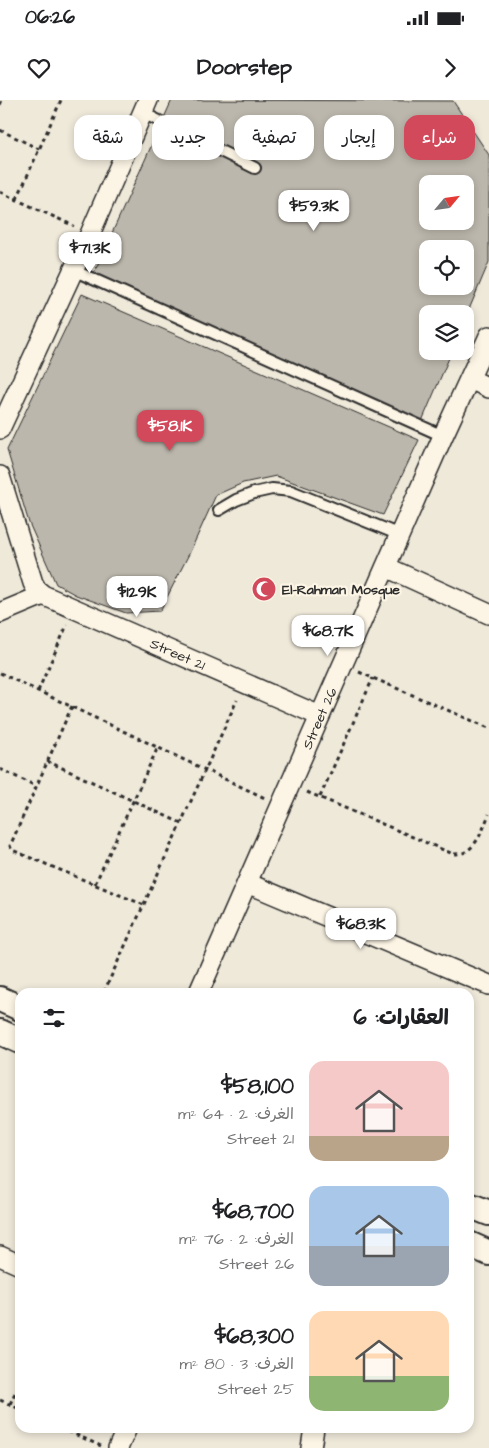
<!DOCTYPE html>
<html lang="ar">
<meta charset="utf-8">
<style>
body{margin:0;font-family:"Architects Daughter","Playpen Sans Arabic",sans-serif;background:#f2f2f2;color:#202124;direction:rtl;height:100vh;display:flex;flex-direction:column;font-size:19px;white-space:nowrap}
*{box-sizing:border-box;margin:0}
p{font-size:16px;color:#757577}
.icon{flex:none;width:28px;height:28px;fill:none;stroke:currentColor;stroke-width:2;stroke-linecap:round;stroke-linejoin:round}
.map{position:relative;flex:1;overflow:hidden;direction:ltr}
.side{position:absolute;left:15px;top:888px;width:459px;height:445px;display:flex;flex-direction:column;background:#fff;border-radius:15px;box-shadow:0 2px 8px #0003;direction:rtl}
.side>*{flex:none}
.guide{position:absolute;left:15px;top:15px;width:460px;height:45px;direction:rtl;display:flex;gap:10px}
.needle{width:32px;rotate:61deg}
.fabs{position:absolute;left:419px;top:75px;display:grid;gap:10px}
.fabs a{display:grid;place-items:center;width:55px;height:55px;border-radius:10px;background:#fff;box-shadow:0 2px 8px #0003;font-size:25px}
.price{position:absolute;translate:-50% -42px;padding:0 11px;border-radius:10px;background:#fff;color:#222;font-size:16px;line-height:32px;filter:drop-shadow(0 1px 2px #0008)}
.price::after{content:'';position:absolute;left:50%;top:30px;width:15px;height:11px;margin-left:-8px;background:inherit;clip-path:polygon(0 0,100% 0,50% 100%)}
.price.on{background:#d1495b;color:#fff}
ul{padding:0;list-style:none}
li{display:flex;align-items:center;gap:15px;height:125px;padding:0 25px}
li span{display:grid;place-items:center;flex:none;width:140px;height:100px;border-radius:15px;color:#555}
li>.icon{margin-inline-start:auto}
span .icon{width:60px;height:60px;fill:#fffc;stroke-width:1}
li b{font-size:21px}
h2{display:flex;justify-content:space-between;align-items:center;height:60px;padding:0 25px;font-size:21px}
.pill{padding:0 18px;border-radius:15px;background:#fff;box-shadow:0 2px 8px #0003;font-size:18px;line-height:45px}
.pill.on{background:#d1495b;color:#fff}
.status{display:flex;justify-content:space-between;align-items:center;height:35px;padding:0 25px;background:#fff;direction:ltr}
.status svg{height:14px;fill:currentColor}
header{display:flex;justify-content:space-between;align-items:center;height:65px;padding:0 25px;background:#fff;font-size:22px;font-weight:700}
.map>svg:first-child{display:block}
.building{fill:#bcb7ac;stroke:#2b2b2b;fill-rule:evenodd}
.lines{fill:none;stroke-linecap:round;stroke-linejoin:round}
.service-casing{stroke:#2b2b2b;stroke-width:14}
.minor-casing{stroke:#2b2b2b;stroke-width:22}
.tertiary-casing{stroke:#2b2b2b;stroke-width:28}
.path{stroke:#2b2b2b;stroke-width:3;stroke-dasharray:4 4;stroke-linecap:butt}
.service{stroke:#fcf5e5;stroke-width:10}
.minor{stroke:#fcf5e5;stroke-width:19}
.tertiary{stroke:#fcf5e5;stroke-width:24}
.labels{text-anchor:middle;stroke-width:4.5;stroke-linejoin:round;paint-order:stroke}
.poi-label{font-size:14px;font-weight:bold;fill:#2b2b2b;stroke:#fcf5e5;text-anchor:start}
.street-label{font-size:14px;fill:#2b2b2b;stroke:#fcf5e5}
</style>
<div class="status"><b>06:26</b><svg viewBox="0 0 49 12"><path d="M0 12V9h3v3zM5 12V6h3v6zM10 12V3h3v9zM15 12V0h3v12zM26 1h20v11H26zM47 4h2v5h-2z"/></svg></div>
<header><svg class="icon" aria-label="forward" viewBox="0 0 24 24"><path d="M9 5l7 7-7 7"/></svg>Doorstep<svg class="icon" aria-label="heart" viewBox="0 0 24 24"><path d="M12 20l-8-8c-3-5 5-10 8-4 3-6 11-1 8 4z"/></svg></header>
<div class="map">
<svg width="489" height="1348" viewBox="0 0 489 1348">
<rect width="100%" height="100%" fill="#efe9da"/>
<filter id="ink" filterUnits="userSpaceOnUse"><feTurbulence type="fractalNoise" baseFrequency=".02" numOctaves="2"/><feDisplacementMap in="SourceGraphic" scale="10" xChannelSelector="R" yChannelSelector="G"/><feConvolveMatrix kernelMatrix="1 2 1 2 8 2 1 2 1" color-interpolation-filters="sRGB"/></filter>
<g filter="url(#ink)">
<g class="building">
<path d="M172 0 453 1 489 55V162L465 219V214H428V251H452L422 321 94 173ZM428 84H465V121H428ZM428 149H465V186H428Z"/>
<path d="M82 194 419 340 383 415 276 376 243 383 216 395 190 452 160 511 126 513 76 495 56 484 29 423 7 350Z"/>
</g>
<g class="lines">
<defs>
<g id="service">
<path d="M143 13 255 68"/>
<path d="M73 170 443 336"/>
<path d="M219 410 236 400 254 393 272 389 291 391 400 435"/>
</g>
<g id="minor">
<path d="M470 279 489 288"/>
<path d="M0 329 90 134 148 0"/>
<path id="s1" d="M0 376 33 483 37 490 43 495 320 616"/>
<path d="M386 467 489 514"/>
<path d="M0 513 43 495"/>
<path d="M247 783 489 885"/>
<path id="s2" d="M199 892 443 336 489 236"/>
<path d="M0 1156 20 1165"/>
<path d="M118 1348 127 1328"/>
<path d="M311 1348 314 1328"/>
</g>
<g id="tertiary">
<path d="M0 899 20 908"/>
<path d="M0 932 20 941"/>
<path d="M469 1105 489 1113"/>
<path d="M469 1144 489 1153"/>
</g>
</defs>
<use href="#service" class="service-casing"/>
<use href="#minor" class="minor-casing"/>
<use href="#tertiary" class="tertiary-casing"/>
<g class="path">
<path d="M0 5 2 0"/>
<path d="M0 30 39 49"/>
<path d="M0 92 74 126"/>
<path d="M17 99 61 0"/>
<path d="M359 572 489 628"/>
<path d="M0 573 265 698"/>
<path d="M38 591 67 525"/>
<path d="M72 606 10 746 12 750 144 805"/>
<path d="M47 661 181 723"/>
<path d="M0 669 36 686"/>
<path d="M307 692 453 754C456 754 462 754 465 752 478 745 484 727 489 714"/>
<path d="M320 697 373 578"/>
<path d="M95 784 158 647"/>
<path d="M104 892 237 600"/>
<path d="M0 1300 20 1309"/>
<path d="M10 1304 20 1282"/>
<path d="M61 1328 101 1346"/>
</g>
<use href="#service" class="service"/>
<use href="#minor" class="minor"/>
<use href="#tertiary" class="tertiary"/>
</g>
</g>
<defs>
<symbol id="mosque-disc" viewBox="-11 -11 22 22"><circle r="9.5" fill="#d1495b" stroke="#fcf5e5"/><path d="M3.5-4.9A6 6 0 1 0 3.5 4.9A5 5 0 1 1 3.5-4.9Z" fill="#fff"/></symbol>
</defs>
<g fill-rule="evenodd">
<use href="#mosque-disc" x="250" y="475" width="28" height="28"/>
</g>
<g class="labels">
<g class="poi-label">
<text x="282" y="494">El-Rahman Mosque</text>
</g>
<g class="street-label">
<text dy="5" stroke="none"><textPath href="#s1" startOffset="275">Street 21</textPath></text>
<text dy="5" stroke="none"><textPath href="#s2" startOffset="299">Street 26</textPath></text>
</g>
</g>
</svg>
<div class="fabs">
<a><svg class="needle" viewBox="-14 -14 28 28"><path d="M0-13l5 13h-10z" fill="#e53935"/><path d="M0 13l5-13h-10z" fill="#757577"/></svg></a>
<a><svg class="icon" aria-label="locate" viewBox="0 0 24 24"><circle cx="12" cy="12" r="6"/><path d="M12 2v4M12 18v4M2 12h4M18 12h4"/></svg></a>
<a><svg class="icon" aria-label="layers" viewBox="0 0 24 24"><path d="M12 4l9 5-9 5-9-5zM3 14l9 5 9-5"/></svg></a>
</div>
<b class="price" style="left:314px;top:132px">$59.3K</b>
<b class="price" style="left:90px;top:174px">$71.3K</b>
<b class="price on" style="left:170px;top:352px">$58.1K</b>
<b class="price" style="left:137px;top:518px">$129K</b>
<b class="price" style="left:328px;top:557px">$68.7K</b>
<b class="price" style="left:361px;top:850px">$68.3K</b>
<div class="guide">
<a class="pill on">شراء</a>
<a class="pill">إيجار</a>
<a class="pill">تصفية</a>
<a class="pill">جديد</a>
<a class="pill">شقة</a>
</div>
<section class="side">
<h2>العقارات: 6<svg class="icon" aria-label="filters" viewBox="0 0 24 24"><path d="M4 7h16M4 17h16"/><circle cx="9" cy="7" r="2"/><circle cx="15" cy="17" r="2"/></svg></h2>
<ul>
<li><span style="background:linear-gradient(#f6c9c9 75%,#b9a48a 0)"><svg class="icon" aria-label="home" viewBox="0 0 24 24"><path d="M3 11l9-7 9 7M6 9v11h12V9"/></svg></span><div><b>$58,100</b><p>الغرف: 2 · 64 m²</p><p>Street 21</p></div></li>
<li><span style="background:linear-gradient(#a9c7e8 60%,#9aa5b1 0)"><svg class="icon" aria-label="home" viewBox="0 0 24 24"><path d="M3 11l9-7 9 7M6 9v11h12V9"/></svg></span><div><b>$68,700</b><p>الغرف: 2 · 76 m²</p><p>Street 26</p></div></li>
<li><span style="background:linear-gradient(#ffd9b3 65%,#8fb573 0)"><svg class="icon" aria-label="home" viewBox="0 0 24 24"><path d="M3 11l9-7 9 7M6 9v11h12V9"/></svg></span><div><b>$68,300</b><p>الغرف: 3 · 80 m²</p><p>Street 25</p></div></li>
</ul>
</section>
</div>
